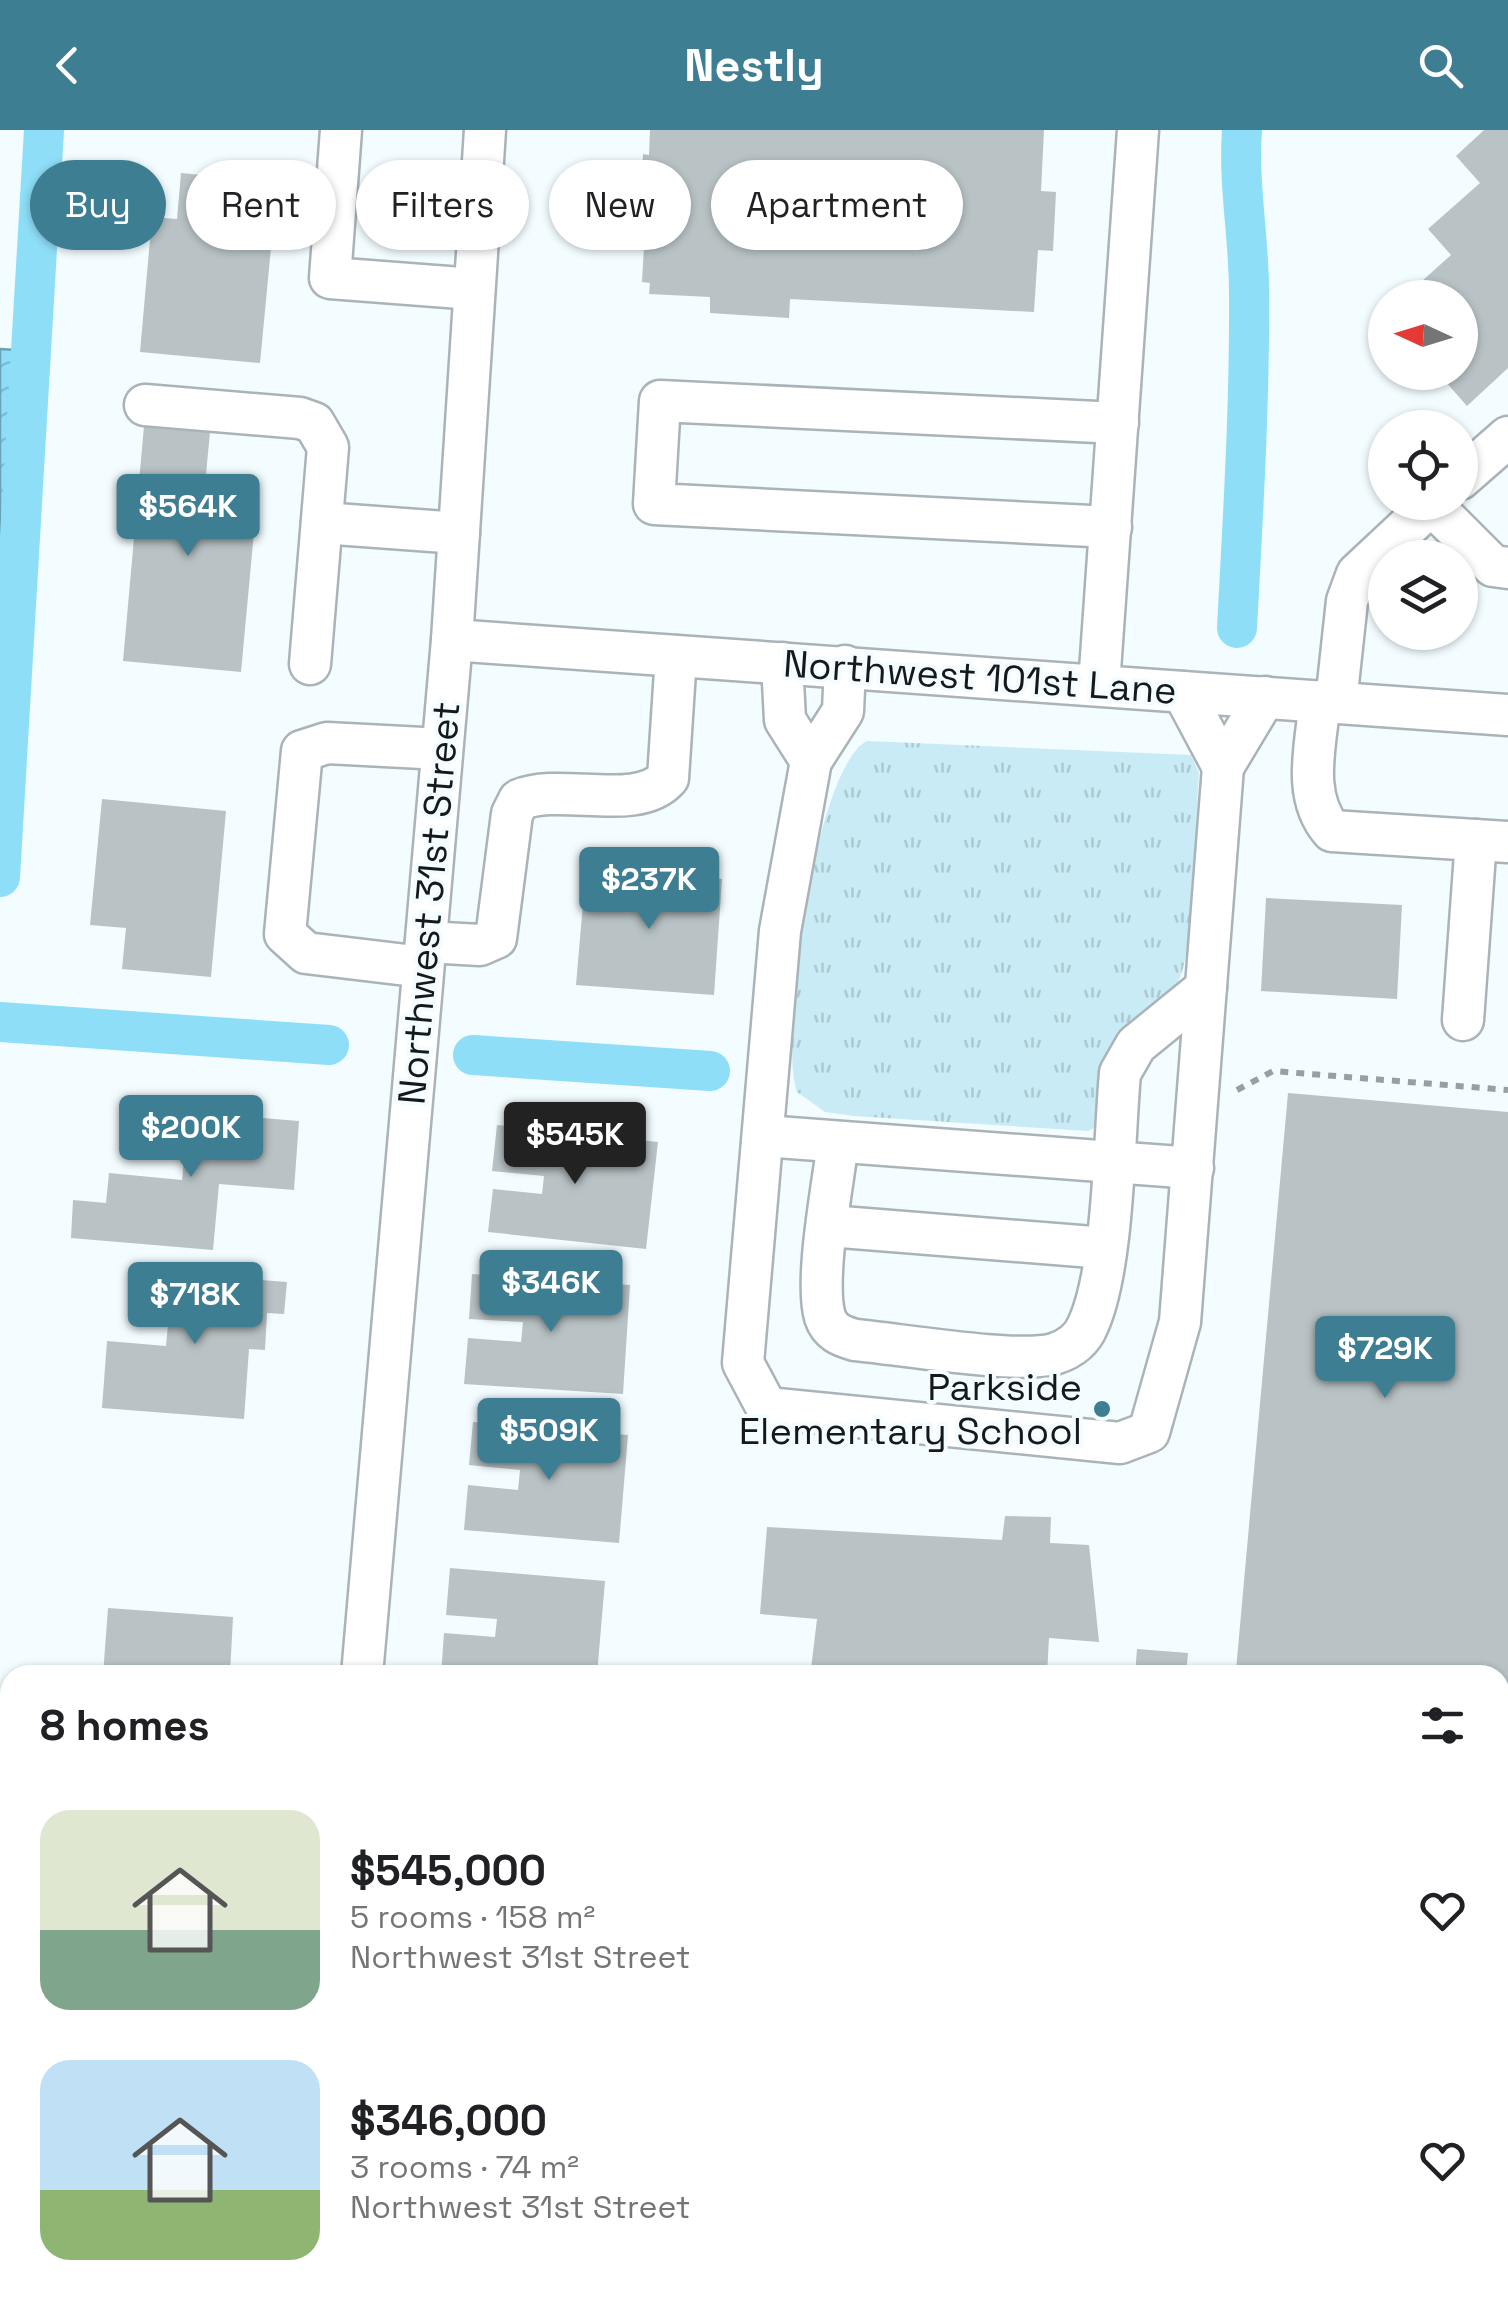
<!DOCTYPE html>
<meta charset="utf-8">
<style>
body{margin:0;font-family:"Space Grotesk",sans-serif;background:#f6f6f6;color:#202124;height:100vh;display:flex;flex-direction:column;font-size:38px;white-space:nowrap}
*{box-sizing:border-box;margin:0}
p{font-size:32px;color:#757577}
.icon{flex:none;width:55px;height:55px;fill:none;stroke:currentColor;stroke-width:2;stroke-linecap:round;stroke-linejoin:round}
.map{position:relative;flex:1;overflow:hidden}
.panel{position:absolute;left:0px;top:1535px;width:1510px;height:642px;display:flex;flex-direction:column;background:#fff;border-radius:30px 30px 0 0;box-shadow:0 2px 8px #0004}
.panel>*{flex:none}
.guide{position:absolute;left:30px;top:30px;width:1000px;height:90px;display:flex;gap:20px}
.needle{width:65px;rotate:274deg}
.buttons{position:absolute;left:1368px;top:150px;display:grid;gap:20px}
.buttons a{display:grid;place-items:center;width:110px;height:110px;border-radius:50%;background:#fff;box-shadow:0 2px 8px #0004;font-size:50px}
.price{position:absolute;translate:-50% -85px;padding:0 22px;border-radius:10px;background:#3e7e92;color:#fff;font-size:32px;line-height:65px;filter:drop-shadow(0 2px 5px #0008)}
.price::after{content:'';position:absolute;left:50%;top:60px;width:30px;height:22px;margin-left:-15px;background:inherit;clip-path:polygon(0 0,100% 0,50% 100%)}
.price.active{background:#222;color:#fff}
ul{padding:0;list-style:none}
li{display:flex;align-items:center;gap:30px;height:250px;padding:0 40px}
li span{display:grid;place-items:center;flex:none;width:280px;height:200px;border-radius:30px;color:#555}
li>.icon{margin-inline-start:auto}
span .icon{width:120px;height:120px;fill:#fffc;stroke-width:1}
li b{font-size:42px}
h2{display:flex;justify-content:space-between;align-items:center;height:120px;padding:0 40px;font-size:42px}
.tag{padding:0 35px;border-radius:45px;background:#fff;box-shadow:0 2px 8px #0004;font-size:35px;line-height:90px}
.tag.active{background:#3e7e92;color:#fff}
header{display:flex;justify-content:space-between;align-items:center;height:130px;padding:0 40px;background:#3e7e92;color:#fff;font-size:45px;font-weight:600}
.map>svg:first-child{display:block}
.grass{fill:url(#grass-tufts)}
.water{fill:url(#water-waves);stroke:#6aa3b6;stroke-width:2.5}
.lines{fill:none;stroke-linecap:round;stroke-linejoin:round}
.canal{stroke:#8edef8;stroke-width:40}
.building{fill:#b9c3c6}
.minor-casing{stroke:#aab4b8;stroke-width:45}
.path{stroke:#989fa2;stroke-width:6;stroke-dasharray:8 8;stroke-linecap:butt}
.minor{stroke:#fff;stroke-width:40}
.poi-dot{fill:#3e7e92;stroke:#f3fcff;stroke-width:4}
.labels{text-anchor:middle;stroke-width:8;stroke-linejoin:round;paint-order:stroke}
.street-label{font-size:38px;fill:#16191b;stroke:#f3fcff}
.poi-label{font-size:38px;fill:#16191b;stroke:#f3fcff;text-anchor:end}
</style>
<header><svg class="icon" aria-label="back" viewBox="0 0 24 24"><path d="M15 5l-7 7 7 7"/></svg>Nestly<svg class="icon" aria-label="search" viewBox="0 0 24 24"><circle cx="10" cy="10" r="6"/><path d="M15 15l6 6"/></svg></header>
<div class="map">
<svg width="1508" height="2176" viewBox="0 0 1508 2176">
<defs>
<pattern id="grass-tufts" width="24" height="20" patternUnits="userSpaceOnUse" patternTransform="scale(2.5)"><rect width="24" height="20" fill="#c9ebf6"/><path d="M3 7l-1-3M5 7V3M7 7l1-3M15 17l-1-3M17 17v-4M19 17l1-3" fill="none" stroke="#acc9d2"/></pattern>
<pattern id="water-waves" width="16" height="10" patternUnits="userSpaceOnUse" patternTransform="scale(2.5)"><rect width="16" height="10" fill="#8edef8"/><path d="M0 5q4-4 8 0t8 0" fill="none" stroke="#7abed4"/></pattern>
</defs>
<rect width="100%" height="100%" fill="#f3fcff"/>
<path class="grass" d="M867 611 1191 625 1199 643C1195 689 1196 815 1179 850 1170 867 1154 876 1140 887 1101 916 1101 952 1096 997L1088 1001 854 986 825 982 797 962C778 909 815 637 867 611Z"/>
<path class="water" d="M0 219 31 221 11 561 0 557Z"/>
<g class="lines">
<g class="canal">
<path d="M1237 498C1243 385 1250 273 1249 161 1249 107 1238 54 1242 0"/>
<path d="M0 747 44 0"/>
<path d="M0 892 329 915"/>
<path d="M473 925 710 941"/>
</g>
</g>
<g class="building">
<path d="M650 0H1044L1041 61 1056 62 1053 121 1038 120 1034 182 790 169 789 188 710 183V167L649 164 650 153 642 152 646 80H640L643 24 649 25Z"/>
<path d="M1484 0H1508V238L1467 276 1437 242H1460V168H1403L1451 125 1428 99 1480 53 1456 26Z"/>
<path d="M181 43 252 50 248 95 273 97 260 233 140 222 152 87 177 89Z"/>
<path d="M144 296 210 302 205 355 258 359 241 542 123 531Z"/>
<path d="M102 669 226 681 211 847 122 839 126 798 90 795Z"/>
<path d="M586 738 722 749 714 865 576 855Z"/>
<path d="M1266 768 1402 775 1397 869 1261 861Z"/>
<path d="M1288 963 1508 982V1676H1500V1545H1248V1541L1236 1540Z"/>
<path d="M154 979 299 991 294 1060 219 1054 213 1120 71 1108 73 1070 106 1073 109 1043 182 1050 185 1020 151 1017Z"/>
<path d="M497 995 658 1012 646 1119 488 1102 493 1059 542 1064 544 1046 492 1041Z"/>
<path d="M152 1142 287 1152 284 1184 267 1183 265 1220 249 1219 244 1289 102 1278 107 1211 166 1216 169 1183 149 1182Z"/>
<path d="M472 1144 630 1155 623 1264 464 1254 468 1208 521 1212 523 1192 469 1189Z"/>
<path d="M473 1292 628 1305 619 1413 464 1400 468 1355 518 1360 520 1340 469 1335Z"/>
<path d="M1005 1386 1051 1387 1050 1413 1089 1415 1099 1512 1049 1508 1047 1545H879L811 1539 817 1489 760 1484 767 1397 1002 1410Z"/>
<path d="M450 1438 605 1451 597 1545H441L444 1503 495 1507 497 1489 446 1485Z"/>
<path d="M108 1478 233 1487 230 1544 103 1545Z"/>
<path d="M1137 1519 1188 1523 1186 1545H1135Z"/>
<path d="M7 1889H10V1938L4 1937Z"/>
<path d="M0 2034 10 2035V2110H0Z"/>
<path d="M1500 2157 1508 2158V2176H1409V2168H1500Z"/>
<path d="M396 2168H496V2176H395Z"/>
<path d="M563 2168H673L672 2176H562Z"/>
<path d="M704 2168H814L813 2176H704Z"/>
<path d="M845 2168H954V2176H844Z"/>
<rect x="985" y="2168" width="110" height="8"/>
<path d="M1127 2168H1237L1236 2176H1126Z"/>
<path d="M1268 2168H1379L1378 2176H1267Z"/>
</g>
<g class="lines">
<defs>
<g id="minor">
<path d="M341 0 330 148 474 159"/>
<path d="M145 275 300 288 314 293 328 317 310 534"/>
<path d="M1460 349 1508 307"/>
<path d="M1431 374 1493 436 1508 438"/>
<path d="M322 393 459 403"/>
<path d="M1111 397 654 374 660 271 1118 293"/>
<path d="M452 510 1508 585"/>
<path d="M782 533 785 590 811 631"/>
<path d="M845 536 843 581 811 631 780 801 743 1233 767 1278 1120 1313 1149 1302 1180 1192 1223 637 1265 567"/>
<path d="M1099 555 1138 0"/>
<path d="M1183 562 1223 637"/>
<path d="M1320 571C1316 614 1301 666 1332 701L1508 712"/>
<path d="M1336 572 1347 471 1357 444 1434 372"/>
<path d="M426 812 480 815 496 808 512 684 519 670C561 652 637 683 668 648L676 526"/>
<path d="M423 837 306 823 285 804 302 621 327 613 442 619"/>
<path d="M1463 890 1476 710"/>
<path d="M764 1006 1193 1038"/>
<path d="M838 1012C833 1054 814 1150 825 1187 830 1202 841 1206 855 1210 900 1214 1016 1234 1054 1224 1070 1219 1082 1210 1088 1195 1114 1138 1114 1009 1120 943L1136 915 1206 858"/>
<path d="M829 1096 1105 1118"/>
<path d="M362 1545 452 510 485 0"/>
<path d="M308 2176V2168"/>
</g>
</defs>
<use href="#minor" class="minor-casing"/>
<path class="path" d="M1237 960 1273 941 1508 960"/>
<use href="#minor" class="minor"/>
</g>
<circle class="poi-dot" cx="1102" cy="1279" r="10"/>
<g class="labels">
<g class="street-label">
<text transform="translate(980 547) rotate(4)" y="13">Northwest 101st Lane</text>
<text transform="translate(429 773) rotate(-85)" y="13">Northwest 31st Street</text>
</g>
<g class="poi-label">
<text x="1082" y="1270">Parkside<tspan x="1082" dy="44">Elementary School</tspan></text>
</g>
</g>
</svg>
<div class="buttons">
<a><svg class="needle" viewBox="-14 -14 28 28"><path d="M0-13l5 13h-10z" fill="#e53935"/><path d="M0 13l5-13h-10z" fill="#757577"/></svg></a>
<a><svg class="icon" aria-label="locate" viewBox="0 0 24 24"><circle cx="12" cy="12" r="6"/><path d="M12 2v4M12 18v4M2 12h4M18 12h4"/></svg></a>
<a><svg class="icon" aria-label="layers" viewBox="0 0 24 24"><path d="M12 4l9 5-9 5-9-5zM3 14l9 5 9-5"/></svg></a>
</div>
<b class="price" style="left:188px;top:429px">$564K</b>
<b class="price" style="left:649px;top:802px">$237K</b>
<b class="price" style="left:191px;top:1050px">$200K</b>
<b class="price active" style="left:575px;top:1057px">$545K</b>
<b class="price" style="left:551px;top:1205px">$346K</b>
<b class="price" style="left:195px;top:1217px">$718K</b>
<b class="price" style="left:1385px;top:1271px">$729K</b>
<b class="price" style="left:549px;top:1353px">$509K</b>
<div class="guide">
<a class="tag active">Buy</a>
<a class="tag">Rent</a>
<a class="tag">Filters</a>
<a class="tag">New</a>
<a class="tag">Apartment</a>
</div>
<section class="panel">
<h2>8 homes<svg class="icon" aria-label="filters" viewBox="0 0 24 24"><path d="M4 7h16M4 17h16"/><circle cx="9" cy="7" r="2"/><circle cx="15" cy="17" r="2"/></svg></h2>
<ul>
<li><span style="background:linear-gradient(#dfe7d0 60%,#7fa58c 0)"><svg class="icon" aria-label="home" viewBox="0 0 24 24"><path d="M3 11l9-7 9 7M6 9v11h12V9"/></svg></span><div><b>$545,000</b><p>5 rooms · 158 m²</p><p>Northwest 31st Street</p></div><svg class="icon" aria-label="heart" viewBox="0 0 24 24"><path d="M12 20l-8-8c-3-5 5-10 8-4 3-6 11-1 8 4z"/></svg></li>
<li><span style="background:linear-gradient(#bfe0f5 65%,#8fb573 0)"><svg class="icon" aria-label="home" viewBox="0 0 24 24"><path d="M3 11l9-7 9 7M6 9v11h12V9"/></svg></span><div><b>$346,000</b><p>3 rooms · 74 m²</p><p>Northwest 31st Street</p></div><svg class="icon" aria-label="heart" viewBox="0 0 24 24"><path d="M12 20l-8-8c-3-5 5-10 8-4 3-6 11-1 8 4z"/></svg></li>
</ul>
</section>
</div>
